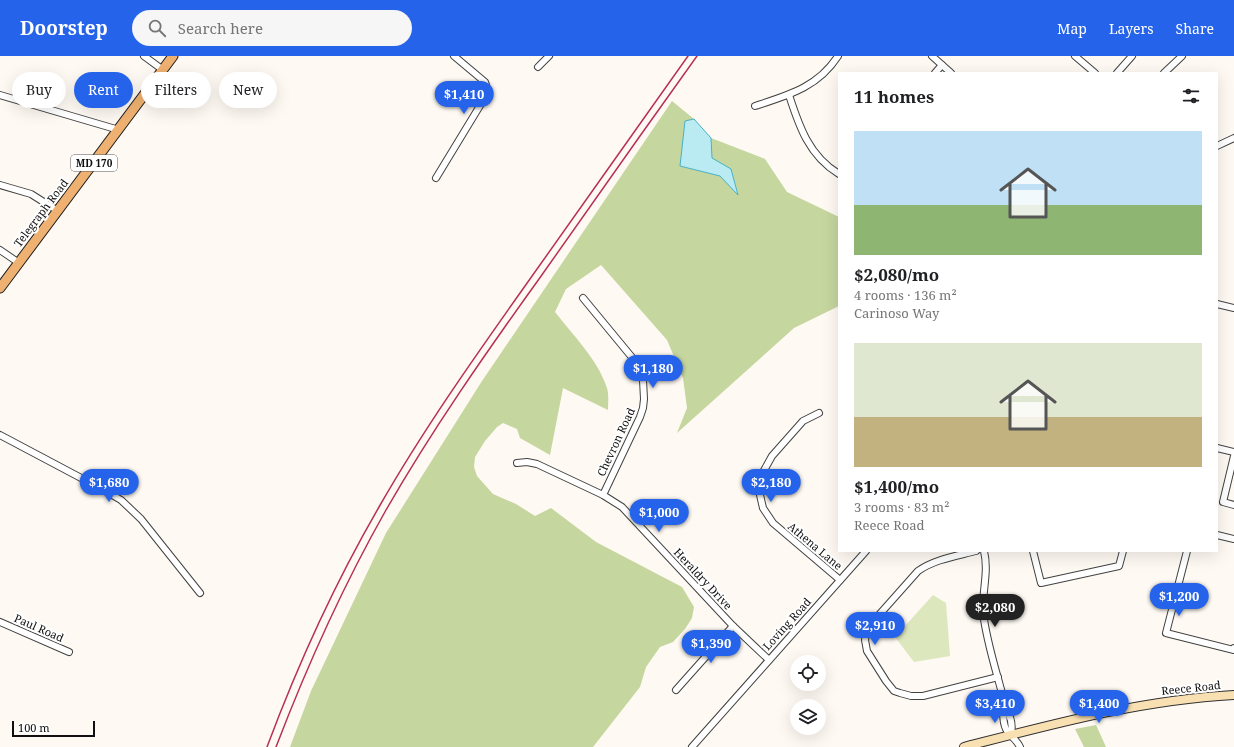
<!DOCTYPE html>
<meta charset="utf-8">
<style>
body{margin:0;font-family:"Noto Serif",serif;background:#f6f6f6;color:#202124;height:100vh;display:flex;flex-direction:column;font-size:15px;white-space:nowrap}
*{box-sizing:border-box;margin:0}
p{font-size:13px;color:#757577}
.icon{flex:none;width:22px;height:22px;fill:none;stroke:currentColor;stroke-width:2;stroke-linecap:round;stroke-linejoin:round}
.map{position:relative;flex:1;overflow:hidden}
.panel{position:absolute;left:838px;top:16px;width:380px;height:480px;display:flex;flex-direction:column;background:#fff;border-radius:0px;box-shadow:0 4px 16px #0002}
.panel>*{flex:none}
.top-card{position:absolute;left:12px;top:16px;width:380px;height:36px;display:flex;gap:8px}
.tools{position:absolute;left:790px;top:599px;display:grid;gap:8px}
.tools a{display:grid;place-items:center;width:36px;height:36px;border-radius:50%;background:#fff;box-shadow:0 4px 16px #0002;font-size:20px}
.scale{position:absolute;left:12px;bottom:10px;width:83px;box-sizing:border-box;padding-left:4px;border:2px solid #0f0f0f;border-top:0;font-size:11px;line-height:14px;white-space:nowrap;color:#0f0f0f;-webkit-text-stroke:3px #fff;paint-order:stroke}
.price{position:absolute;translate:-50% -34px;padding:0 9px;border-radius:14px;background:#2563eb;color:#fff;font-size:13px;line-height:26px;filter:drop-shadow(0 1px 2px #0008)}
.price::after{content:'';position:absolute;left:50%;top:24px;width:12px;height:9px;margin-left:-6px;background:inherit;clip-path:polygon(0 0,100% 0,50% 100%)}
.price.current{background:#222;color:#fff}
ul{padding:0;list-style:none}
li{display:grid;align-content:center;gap:8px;height:212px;padding:0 16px}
li span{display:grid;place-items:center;height:124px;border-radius:0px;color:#555}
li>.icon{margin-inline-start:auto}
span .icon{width:72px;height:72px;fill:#fffc;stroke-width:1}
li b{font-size:17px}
h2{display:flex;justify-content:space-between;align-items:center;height:48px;padding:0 16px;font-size:17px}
.chip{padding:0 14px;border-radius:18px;background:#fff;box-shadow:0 4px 16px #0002;font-size:14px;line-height:36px}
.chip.current{background:#2563eb;color:#fff}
header{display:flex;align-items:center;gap:24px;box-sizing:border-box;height:56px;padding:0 20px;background:#2563eb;color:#fff}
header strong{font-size:19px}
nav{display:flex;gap:22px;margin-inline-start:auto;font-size:14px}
.search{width:280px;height:36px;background:#f6f6f6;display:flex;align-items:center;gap:10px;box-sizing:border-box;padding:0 14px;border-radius:22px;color:#757577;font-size:15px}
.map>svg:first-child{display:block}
.green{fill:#dde7bd}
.forest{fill:#c5d69e}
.water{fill:#baebf2;stroke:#46b1c4}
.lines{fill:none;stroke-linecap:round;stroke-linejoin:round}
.minor-casing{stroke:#424242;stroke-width:8}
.secondary-casing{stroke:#313131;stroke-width:10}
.primary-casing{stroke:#202020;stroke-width:11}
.minor{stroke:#fff;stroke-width:6}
.secondary{stroke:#f9e0b2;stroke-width:8}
.primary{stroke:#efb171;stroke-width:9}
.rail{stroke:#b63058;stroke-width:1.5}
.labels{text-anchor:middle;stroke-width:4;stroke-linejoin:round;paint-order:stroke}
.shield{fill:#fff;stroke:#575757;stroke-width:1}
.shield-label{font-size:10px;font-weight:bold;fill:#0f0f0f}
.street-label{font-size:11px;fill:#0f0f0f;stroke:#fff}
</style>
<header>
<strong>Doorstep</strong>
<div class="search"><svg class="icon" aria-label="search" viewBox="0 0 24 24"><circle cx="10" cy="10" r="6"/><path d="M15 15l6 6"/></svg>Search here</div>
<nav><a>Map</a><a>Layers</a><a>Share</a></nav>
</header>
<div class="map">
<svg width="1234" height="691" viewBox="0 0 1234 691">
<rect width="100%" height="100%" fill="#fef9f2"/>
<path class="green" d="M933 539 946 547 950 600 914 606 895 581Z"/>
<g class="forest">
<path d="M672 45 694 63 685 65 680 110 720 120 738 138 731 113 712 102 711 82 765 103 787 136 839 161V250L794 272 677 377 687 352 683 322 667 284 601 209 566 233 555 256C573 279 598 304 607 332 609 339 608 347 608 354L563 332 550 399 520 382 517 373 503 367 497 371 485 385 475 401 474 411 477 420 493 438 516 448 535 460 551 452 596 486 682 531 694 551 692 562 685 573 673 586 660 591 646 611 640 631 593 691H290L311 635 386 477 482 325Z"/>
<path d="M1096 669 1106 691H1084L1075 673Z"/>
</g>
<path class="water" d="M694 63 711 82 712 102 731 113 738 139 720 120 680 110 685 65Z"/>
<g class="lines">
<defs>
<g id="minor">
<path d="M144 0 163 14"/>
<path d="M932 0 951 17"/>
<path d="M1075 0 1095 17"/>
<path d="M538 11 549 0"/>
<path d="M935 17 942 9"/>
<path d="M1117 17 1132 0"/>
<path d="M1164 17 1182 0"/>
<path d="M0 39 119 74"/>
<path d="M789 39C799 70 809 100 839 118"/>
<path d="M755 50C789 39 818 31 838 0"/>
<path d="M1217 90 1234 82"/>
<path d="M436 122 481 48C485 40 489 34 485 26L454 0"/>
<path d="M0 129 31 138 58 155"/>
<path d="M0 194 19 207"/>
<path d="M583 242 635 305 643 324 644 343 643 352 640 361 603 439"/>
<path d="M1217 248 1234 252"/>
<path d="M819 357 803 365 772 400 762 418 760 432V439L763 452 773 467 840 524"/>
<path d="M0 379 100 432 121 444 141 463 200 537"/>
<path d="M1217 392 1234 396"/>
<path d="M1234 400 1223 446 1234 449"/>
<path d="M517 407 527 406 537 408 603 439 622 451 733 570 769 604"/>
<path d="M1217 479 1234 483"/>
<path d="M976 495C957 500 935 503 918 515L870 569 866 578 865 584 867 595 886 625 894 635 900 637 911 640H923L998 621"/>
<path d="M984 495C989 516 982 535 983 556 986 584 996 614 1003 641 1004 652 1001 663 1006 673 1010 680 1017 684 1020 691"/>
<path d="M1033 495 1041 527 1119 510 1123 495"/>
<path d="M1187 495 1166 577 1234 594V592"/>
<path d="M0 566 69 596"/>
<path d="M676 634 733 570"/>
<path d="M1004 651C1011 659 1013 668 1011 679"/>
<path d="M692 691 866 495"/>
</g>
<path id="secondary" d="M964 691C1053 668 1141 644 1234 639"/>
<path id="primary" d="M0 232 173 0"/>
</defs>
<use href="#minor" class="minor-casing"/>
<use href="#secondary" class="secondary-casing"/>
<use href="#primary" class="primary-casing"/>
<use href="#minor" class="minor"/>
<use href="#secondary" class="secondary"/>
<use href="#primary" class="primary"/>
<g class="rail">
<path d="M267 691C298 608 335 527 379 451 423 374 474 302 525 230 579 153 634 77 688 0"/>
<path d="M276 691C307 610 343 530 386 454 432 374 485 298 539 223 591 149 644 74 697 0"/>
</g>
</g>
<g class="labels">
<rect class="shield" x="71" y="99" width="46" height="16" rx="3"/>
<g class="shield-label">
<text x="94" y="111">MD 170</text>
</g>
<g class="street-label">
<text transform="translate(41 157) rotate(-53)" y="4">Telegraph Road</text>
<text transform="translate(616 386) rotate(-65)" y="4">Chevron Road</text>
<text transform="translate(815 490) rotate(40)" y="4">Athena Lane</text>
<text transform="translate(703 523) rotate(47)" y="4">Heraldry Drive</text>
<text transform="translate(787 568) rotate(-48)" y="4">Loving Road</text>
<text transform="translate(39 572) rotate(24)" y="4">Paul Road</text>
<text transform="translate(1191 632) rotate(-6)" y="4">Reece Road</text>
</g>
</g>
</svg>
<div class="tools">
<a><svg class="icon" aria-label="locate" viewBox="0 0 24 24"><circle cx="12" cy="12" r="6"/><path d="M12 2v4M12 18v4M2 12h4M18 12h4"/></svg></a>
<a><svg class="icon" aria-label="layers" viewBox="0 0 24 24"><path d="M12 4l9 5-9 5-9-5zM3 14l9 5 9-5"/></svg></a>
</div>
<div class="scale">100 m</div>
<b class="price" style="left:464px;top:59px">$1,410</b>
<b class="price" style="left:653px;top:333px">$1,180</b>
<b class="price" style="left:109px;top:447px">$1,680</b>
<b class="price" style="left:771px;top:447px">$2,180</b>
<b class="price" style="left:659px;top:477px">$1,000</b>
<b class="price" style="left:1179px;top:561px">$1,200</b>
<b class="price current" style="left:995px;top:572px">$2,080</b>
<b class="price" style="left:875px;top:590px">$2,910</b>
<b class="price" style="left:711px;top:608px">$1,390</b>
<b class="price" style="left:995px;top:668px">$3,410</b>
<b class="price" style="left:1099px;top:668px">$1,400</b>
<div class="top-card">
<a class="chip">Buy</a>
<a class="chip current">Rent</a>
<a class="chip">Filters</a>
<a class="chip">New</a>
</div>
<section class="panel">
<h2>11 homes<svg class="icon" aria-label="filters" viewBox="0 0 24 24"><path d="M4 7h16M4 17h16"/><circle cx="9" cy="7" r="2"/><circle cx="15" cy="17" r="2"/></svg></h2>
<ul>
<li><span style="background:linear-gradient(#bfe0f5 60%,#8fb573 0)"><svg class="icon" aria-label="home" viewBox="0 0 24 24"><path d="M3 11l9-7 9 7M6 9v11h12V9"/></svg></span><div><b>$2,080/mo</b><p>4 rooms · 136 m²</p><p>Carinoso Way</p></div></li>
<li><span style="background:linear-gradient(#dfe7d0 60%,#c2b280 0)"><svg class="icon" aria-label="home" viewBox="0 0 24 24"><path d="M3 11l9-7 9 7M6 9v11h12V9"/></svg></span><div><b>$1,400/mo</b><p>3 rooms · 83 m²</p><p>Reece Road</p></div></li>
</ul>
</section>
</div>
